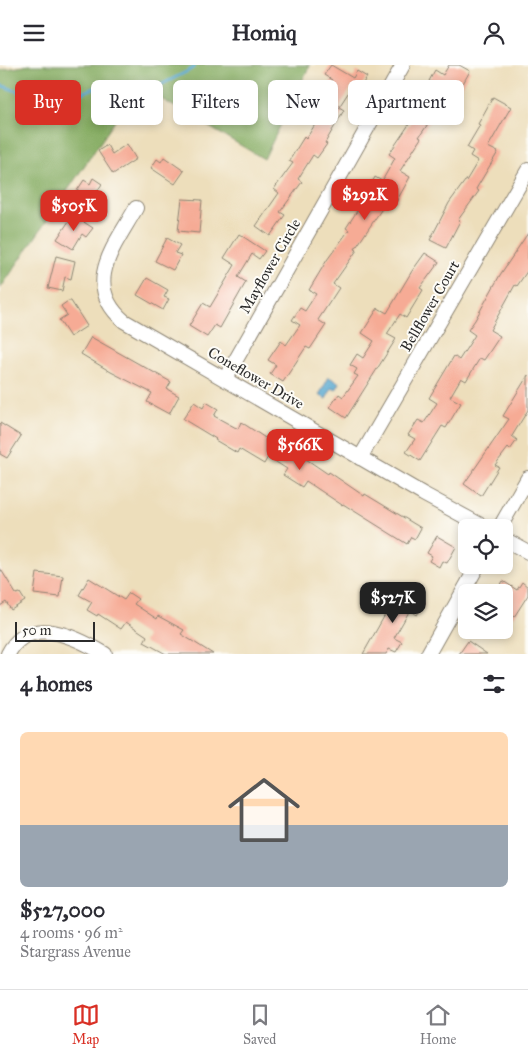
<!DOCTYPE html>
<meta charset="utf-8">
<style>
body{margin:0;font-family:"IM FELL Great Primer",serif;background:#f7f7f7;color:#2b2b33;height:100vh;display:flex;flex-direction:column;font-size:19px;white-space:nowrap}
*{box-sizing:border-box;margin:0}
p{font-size:16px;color:#7c7c81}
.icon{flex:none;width:28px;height:28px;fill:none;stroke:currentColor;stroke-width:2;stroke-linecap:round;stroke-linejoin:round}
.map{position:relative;height:589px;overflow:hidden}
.details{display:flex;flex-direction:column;background:#fff;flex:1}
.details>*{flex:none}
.guide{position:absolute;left:15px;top:15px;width:499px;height:45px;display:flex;gap:10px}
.fabs{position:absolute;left:458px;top:454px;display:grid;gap:10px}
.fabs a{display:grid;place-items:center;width:55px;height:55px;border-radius:8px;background:#fff;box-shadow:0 2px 8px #0003;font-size:25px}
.scale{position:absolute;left:15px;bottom:12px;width:80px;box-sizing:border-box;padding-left:5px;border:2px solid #2b2b2b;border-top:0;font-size:14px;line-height:18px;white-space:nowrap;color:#2b2b2b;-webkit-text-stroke:4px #fdfcf7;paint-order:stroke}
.price{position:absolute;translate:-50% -42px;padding:0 11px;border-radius:10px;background:#d93025;color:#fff;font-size:16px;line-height:32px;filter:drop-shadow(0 1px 2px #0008)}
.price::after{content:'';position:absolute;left:50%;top:30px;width:15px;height:11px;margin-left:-8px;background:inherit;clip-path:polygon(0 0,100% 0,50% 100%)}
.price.selected{background:#222;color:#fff}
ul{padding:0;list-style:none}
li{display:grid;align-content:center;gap:10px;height:265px;padding:0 20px}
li+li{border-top:1px solid #e1e1e2}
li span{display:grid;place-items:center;height:155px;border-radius:8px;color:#555}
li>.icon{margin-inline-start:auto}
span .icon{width:90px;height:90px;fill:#fffc;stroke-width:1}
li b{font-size:21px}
h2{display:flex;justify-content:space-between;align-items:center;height:60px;padding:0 20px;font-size:21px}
.chip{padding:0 18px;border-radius:8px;background:#fff;box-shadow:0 2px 8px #0003;font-size:18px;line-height:45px}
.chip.selected{background:#d93025;color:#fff}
header{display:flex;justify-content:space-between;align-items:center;height:65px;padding:0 20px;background:#fff;font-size:22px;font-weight:800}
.menu{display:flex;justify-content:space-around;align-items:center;height:70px;border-top:1px solid #e1e1e2;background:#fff;font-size:14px;color:#7c7c81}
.menu a{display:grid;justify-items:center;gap:2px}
.menu .selected{color:#d93025}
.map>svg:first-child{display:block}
.forest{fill:#85ac62;stroke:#586c46}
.water{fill:#53a5ce;stroke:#3f687c}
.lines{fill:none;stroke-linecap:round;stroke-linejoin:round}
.stream{stroke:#53a5ce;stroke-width:3}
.building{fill:#f6ab95}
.minor-casing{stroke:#8c8473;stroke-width:16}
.minor{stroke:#fff;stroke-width:14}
.labels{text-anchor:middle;stroke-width:4;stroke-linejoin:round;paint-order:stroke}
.street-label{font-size:15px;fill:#2b2b2b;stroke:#fdfcf7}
</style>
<header><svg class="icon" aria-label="menu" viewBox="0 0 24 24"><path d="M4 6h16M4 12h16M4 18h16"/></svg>Homiq<svg class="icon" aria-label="person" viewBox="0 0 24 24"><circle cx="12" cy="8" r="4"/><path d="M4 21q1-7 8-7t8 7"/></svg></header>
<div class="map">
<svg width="528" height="589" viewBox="0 0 528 589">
<rect width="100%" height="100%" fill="#fdfcf7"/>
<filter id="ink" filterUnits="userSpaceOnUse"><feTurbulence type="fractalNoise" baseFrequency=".02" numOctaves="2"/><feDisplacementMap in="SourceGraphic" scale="10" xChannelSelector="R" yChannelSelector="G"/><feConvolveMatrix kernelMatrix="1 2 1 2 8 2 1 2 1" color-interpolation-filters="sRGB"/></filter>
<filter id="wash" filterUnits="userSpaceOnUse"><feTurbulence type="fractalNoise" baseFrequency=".0096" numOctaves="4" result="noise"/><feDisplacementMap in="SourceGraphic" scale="20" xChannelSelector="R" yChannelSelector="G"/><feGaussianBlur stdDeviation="1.12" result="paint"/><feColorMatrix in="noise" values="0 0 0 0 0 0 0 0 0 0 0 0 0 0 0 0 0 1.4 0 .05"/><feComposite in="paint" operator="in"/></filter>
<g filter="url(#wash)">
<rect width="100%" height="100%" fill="#eddebb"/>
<path class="forest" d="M30 0H310L264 94 139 21 0 224V5Z"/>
<path class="water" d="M329 312 340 318 336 325 332 323 326 334 319 330Z"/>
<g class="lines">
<path class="stream" d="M0 20 55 39 94 23 131 35 194 3V0"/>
</g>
<g id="blocks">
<g class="building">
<path d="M331 0 353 13 357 6 367 12 358 26 352 22 339 42 344 45 325 78 327 79 317 93 313 90 298 114 302 117 280 147 285 150 270 171 256 161 279 128 274 124 293 98 289 96 304 72 306 74 332 32 324 27 332 15 324 10Z"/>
<path d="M449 0H459L470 6 456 31 450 27 419 72 421 73 400 106 410 112 396 137 389 133 355 184 357 185 333 219 339 223 318 255 326 260 310 284 306 282 283 317 270 309 276 300 268 295 281 276 286 280 300 260 292 255 300 243 305 246 316 229 309 225 327 195 349 165 346 163 369 128 367 127 375 112 382 116 395 93 389 89 412 55 409 53 433 18 429 16 435 5 443 10Z"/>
<path d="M493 32 511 42 488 82 498 87 476 124 479 126 458 155 460 156 446 183 430 175 449 138 465 116H466L478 96 470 91 473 86 467 82 480 60 478 59Z"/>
<path d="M127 79 136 94 113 109 98 86 107 80 112 89Z"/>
<path d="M164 92 184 106 175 119 151 103 157 94 161 97Z"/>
<path d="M93 113 102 119 83 147 69 138 84 115 90 119Z"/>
<path d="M182 134 202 135 199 168 178 166Z"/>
<path d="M73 150 93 163 86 172 82 169 73 184 57 174Z"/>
<path d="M528 168V205L517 221 515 220 490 265 500 271 484 295 480 293 466 316 461 313 450 332 461 338 446 363 442 361 420 396 406 387 415 374 408 370 418 355 424 358 437 338 429 333 454 291 459 295 475 270 468 265 475 255 500 210Z"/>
<path d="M239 169 265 186 259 194 252 189 238 212 246 217 220 263 215 260 207 272 189 261 203 238 210 242 235 200 224 193Z"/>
<path d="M167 173 180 180 175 188 181 190 173 205 155 196Z"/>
<path d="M425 188 439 197 420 223 423 225 406 253 400 249 387 269 396 274 346 353 330 342 339 329 343 332 358 311 354 309 357 304 350 300 357 289 363 293 374 276 362 268 378 243 387 248 412 206Z"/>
<path d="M56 191 75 196 71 214 65 212 62 226 48 223Z"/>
<path d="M147 213 168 225 164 232 169 234 163 245 137 230Z"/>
<path d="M68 236H71L87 261 70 272 59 255 67 250 61 241Z"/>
<path d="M91 272 171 317 167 324 179 331 169 349 147 337 152 328 111 307 81 289Z"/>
<path d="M528 310V345L512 371 517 375 510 385 508 383 495 400 499 402 481 431 464 419 509 354 503 351Z"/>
<path d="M194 337 203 343 206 337 218 344 214 351 238 364 241 357 300 396 303 392 328 409 329 407 364 431 365 429 421 463 415 474 411 472 407 479 343 439 342 440 306 416 302 422 283 410 287 404 268 392 264 399 239 384 237 388 215 375 216 374 183 354Z"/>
<path d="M0 358 21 371 7 393 0 389Z"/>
<path d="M437 471 456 482 447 498 442 496 439 502 429 496 432 491 427 488Z"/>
<path d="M0 503 16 529 20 528 25 536 11 545 6 537 0 541Z"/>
<path d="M37 508 63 511 60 532 34 529Z"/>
<path d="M89 513 124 535 129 528 138 534 134 539 157 554 158 551 184 565 181 569 213 589H166L144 577 147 571 126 557 121 564 98 549 97 551 87 545 92 537 79 530Z"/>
<path d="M503 516 517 525 522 517 528 522V530L514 552 504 545V528H496Z"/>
<path d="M399 525 424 539 417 550 410 545 394 573 402 577 396 587 389 584 386 589H363Z"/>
<path d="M468 576 487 589H459Z"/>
</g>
</g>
</g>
<g filter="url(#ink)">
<use href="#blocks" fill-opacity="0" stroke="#8c8473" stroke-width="1"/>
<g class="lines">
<defs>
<g id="minor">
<path d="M136 143C115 181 81 219 124 256L423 429 484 462"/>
<path d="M225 314 403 0"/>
<path d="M360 393 528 105"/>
<path d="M500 462 528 413"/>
<path d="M504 474 528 487"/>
<path d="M8 589C29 548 76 572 105 589"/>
<path d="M428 589 478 500"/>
</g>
</defs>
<use href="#minor" class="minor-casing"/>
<use href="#minor" class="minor"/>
</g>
</g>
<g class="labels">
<g class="street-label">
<text transform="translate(270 201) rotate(-60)" y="5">Mayflower Circle</text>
<text transform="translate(430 241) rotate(-60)" y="5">Bellflower Court</text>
<text transform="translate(256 313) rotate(30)" y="5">Coneflower Drive</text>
</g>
</g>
</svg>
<div class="fabs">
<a><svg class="icon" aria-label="locate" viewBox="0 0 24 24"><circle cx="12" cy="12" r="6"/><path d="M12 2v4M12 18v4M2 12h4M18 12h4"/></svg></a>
<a><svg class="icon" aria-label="layers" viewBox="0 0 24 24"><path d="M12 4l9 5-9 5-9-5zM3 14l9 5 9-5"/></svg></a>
</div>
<div class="scale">50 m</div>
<b class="price" style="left:365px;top:156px">$292K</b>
<b class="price" style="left:74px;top:167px">$505K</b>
<b class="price" style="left:300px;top:406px">$566K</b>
<b class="price selected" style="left:393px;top:559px">$527K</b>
<div class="guide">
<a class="chip selected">Buy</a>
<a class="chip">Rent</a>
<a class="chip">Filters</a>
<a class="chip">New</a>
<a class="chip">Apartment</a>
</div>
</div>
<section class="details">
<h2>4 homes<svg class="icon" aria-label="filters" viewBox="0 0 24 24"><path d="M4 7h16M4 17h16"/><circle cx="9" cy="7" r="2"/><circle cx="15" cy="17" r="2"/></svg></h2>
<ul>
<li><span style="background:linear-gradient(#ffd9b3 60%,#9aa5b1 0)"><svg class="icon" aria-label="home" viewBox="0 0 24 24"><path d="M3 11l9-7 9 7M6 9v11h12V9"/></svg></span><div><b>$527,000</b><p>4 rooms · 96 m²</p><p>Stargrass Avenue</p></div></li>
</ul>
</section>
<nav class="menu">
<a class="selected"><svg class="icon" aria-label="map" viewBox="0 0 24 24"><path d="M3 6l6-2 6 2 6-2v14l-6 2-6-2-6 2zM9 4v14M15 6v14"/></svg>Map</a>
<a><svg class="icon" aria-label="saved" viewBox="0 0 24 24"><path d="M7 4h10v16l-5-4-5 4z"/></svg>Saved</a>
<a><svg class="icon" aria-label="home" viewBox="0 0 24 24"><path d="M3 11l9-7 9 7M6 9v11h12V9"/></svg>Home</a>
</nav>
